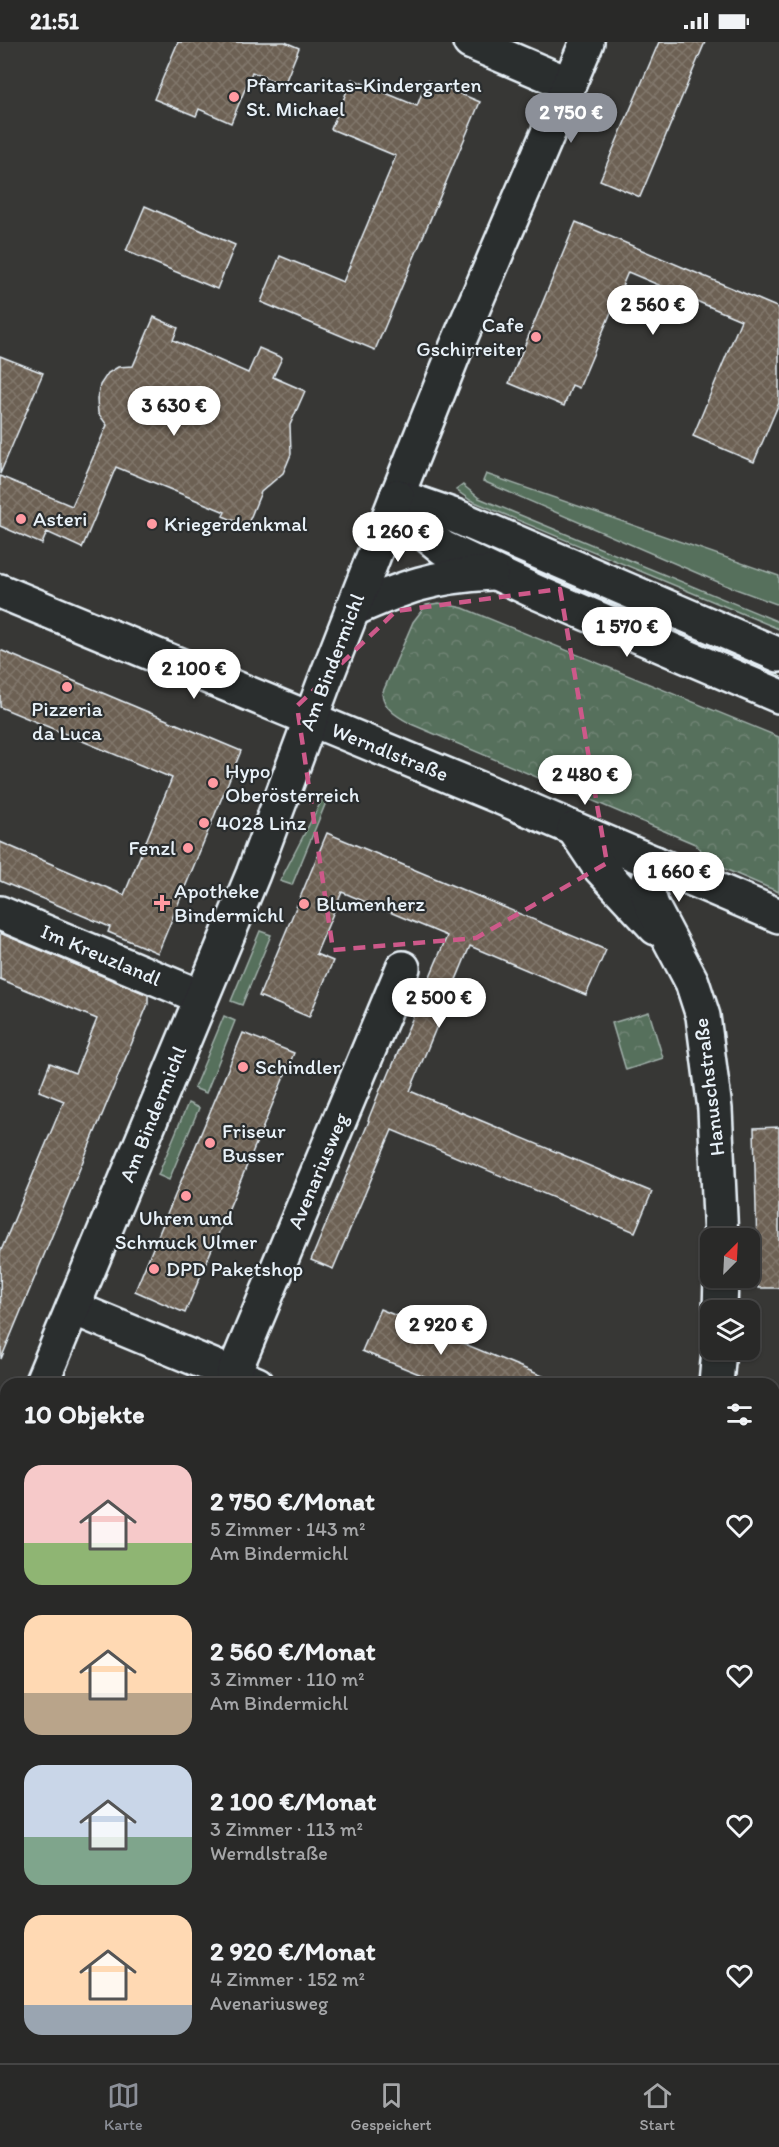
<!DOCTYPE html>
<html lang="de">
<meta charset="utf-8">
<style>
body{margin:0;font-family:Itim,sans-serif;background:#313130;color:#f1f3f6;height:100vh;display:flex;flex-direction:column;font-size:22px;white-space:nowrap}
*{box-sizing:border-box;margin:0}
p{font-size:20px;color:#a5a6a8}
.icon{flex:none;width:33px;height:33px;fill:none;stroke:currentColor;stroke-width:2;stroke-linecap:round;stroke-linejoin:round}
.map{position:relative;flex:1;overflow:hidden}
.panel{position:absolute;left:0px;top:1336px;width:780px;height:686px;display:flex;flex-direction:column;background:#292928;border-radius:18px 18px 0 0;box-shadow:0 2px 4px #0004,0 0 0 2px #454545}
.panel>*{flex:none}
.needle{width:39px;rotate:24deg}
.buttons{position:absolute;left:700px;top:1186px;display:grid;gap:12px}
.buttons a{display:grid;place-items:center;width:60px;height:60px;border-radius:12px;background:#292928;box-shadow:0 2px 4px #0004,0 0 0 2px #454545;font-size:30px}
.price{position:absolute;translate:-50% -51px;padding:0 14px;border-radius:21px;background:#fff;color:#222;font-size:20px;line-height:39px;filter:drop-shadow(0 2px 3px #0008)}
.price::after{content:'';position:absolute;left:50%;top:36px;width:18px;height:14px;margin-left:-9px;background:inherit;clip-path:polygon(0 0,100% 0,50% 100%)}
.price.on{background:#8c9099;color:#fff}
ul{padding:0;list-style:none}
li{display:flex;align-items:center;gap:18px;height:150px;padding:0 24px}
li span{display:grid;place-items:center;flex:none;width:168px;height:120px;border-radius:18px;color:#555}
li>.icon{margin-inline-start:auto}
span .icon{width:72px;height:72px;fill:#fffc;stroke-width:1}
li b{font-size:26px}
h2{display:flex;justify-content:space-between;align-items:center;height:72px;padding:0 24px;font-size:26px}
.status{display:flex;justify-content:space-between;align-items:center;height:42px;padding:0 30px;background:#292928;direction:ltr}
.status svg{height:16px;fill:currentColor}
.tab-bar{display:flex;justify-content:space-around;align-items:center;height:84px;border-top:2px solid #454545;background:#292928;font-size:16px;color:#a5a6a8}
.tab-bar a{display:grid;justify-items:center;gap:3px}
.tab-bar .on{color:#8c9099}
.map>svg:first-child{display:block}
.grass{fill:#576f5c;stroke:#a0b0aa;stroke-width:1.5}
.park{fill:url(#park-crowns);stroke:#a0b0aa;stroke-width:1.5}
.building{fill:url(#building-cross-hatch);stroke:#e8f1f8;stroke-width:1.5}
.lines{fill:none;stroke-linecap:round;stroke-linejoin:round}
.highway-tunnel{stroke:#525352;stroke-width:33;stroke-dasharray:33 16;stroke-linecap:butt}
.minor-casing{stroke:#e8f1f8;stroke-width:38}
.major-casing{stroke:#e8f1f8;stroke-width:38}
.minor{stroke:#2a2d2e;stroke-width:33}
.major{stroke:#2a2d2e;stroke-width:33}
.marked{fill:none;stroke:#cd598a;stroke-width:4.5;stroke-dasharray:12 8;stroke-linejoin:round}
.poi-dot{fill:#ff9aa2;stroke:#2a2d2e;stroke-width:2}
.labels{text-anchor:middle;stroke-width:4.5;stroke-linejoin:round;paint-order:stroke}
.poi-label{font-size:21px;fill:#e8f1f8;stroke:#2a2d2e;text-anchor:start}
.street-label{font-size:21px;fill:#e8f1f8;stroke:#2a2d2e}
</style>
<div class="status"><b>21:51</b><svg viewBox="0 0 49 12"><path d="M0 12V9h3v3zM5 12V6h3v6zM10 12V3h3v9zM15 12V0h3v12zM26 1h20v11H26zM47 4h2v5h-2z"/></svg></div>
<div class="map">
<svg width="779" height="2021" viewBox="0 0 779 2021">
<defs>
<pattern id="park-crowns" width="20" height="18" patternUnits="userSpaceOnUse" patternTransform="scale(1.5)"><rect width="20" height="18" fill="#576f5c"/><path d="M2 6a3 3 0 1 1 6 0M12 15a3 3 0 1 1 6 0" fill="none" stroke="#6f8474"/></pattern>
<pattern id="building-cross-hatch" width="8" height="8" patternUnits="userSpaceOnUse" patternTransform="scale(1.5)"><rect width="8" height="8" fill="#6c6052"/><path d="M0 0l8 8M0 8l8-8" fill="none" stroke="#81776c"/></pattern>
</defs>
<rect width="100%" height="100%" fill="#373735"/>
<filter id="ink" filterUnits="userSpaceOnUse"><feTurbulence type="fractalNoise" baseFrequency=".0167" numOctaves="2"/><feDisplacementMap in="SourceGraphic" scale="12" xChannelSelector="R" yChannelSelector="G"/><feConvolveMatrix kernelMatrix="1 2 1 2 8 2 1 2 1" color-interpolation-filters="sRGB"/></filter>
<g filter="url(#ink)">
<g class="grass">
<path d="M486 432 779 534V563L725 543 483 439Z"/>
<path d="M463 443 479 456 779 580V587L470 458 456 448Z"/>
<path d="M444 491 779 631V638L476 511Z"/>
<path d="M325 752 329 753 292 843 280 839Z"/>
<path d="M260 889 271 893 242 963 231 959Z"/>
<path d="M224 974 235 979 206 1051 194 1046Z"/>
<path d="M188 1061 199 1066 169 1138 158 1133Z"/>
</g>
<g class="park">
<path d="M439 561 463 566 779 695V850L713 822 695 802 411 682C397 674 385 668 382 652L413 580 426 563Z"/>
<path d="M649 970 663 1016 626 1028 612 981Z"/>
<path d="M779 1427V2021H663V2016H774V1436Z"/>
</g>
<g class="building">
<path d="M178 0H285L299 6 284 43 252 30 231 81 199 67 196 74 154 57Z"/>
<path d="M659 0H705L640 155 600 138Z"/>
<path d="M352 37 417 64 427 38 480 60 375 308 261 260 280 214 343 240 396 114 331 87Z"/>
<path d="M145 164 235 203 217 247 126 209Z"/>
<path d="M576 180 779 266V361L754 420 693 394 741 278 628 230 579 346 572 343 564 364 509 341Z"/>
<path d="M154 275 178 286 173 298 248 331 259 306 282 316 273 335 305 349 290 383 291 412 287 422 283 431 261 450 247 484 223 474 225 470 116 425 82 506 47 490 42 502 0 484V434L72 464 107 383 98 371 97 357 100 343 108 331 118 325 133 324Z"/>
<path d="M0 314 43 331 0 432Z"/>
<path d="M0 608 241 709 158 911 108 890 110 885 0 839V800L124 853 172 736 0 665Z"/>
<path d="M327 791 606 908 586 953 470 904 410 1049 652 1150 635 1190 392 1088 333 1227 311 1218 369 1079 368 1078 384 1038 386 1039 447 894 342 850 316 912 333 919 309 975 259 954Z"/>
<path d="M0 891 148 953V962L1 1317 0 1211 64 1059 39 1049 50 1021 75 1031 97 977 0 937Z"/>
<path d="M243 991 294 1011 185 1271 135 1249Z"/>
<path d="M779 1085V1246H758L754 1086Z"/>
<path d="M380 1267 562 1342H444L362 1309Z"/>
</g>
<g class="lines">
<g class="highway-tunnel">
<path d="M774 1685 779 1664"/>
<path d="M774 1980 779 1952"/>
<path d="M767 2021 768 2016"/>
</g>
<defs>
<g id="minor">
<path d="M470 0 569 42"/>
<path d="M397 454 456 306 587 0"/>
<path d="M0 549 495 753 779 874"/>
<path d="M574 787 600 826 656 886"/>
<path d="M655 821 646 846 652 864 692 940 703 974 715 1067 721 1197"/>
<path d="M0 871 201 955"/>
<path d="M73 1266 257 1342"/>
<path d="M720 1269 721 1236"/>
<path d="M233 1333 403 926"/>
<path d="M716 1342 719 1308"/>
<path d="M0 1650 6 1653"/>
<path d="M443 2016V2021"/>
</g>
<g id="major">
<path d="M397 454 416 484 443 506 536 550 779 654"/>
<path d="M397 454 455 474 779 613"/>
<path d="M352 568C404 545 434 534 491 531"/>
<path d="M41 1342 253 832 324 641 397 454"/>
<path d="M0 1439 6 1425"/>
</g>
</defs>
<use href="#minor" class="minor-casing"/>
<use href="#major" class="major-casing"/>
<use href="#minor" class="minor"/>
<use href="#major" class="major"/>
</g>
</g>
<path class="marked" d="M560 547 607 821 476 896 333 908 297 664 396 569Z"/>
<g class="poi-dot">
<circle cx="234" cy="55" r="6"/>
<circle cx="536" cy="295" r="6"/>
<circle cx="21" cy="477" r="6"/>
<circle cx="152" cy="482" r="6"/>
<circle cx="67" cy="645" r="6"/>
<circle cx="213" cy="741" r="6"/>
<circle cx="204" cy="781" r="6"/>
<circle cx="188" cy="806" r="6"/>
<path d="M159 852h6v6h6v6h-6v6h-6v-6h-6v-6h6z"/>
<circle cx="304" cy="862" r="6"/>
<circle cx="243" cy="1025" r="6"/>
<circle cx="210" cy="1101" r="6"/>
<circle cx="186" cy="1154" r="6"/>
<circle cx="154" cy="1227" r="6"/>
</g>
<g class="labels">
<g class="poi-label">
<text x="246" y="50">Pfarrcaritas-Kindergarten<tspan x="246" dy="24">St. Michael</tspan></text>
<text x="524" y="290" text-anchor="end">Cafe<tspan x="524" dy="24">Gschirreiter</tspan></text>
<text x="33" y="484">Asteri</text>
<text x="164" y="489">Kriegerdenkmal</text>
<text x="67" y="674" text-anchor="middle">Pizzeria<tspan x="67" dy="24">da Luca</tspan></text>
<text x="225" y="736">Hypo<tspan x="225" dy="24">Oberösterreich</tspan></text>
<text x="216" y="788">4028 Linz</text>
<text x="176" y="813" text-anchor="end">Fenzl</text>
<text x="174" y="856">Apotheke<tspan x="174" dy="24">Bindermichl</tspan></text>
<text x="316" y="869">Blumenherz</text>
<text x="255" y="1032">Schindler</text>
<text x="222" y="1096">Friseur<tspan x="222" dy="24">Busser</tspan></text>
<text x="186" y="1183" text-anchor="middle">Uhren und<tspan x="186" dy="24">Schmuck Ulmer</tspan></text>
<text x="166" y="1234">DPD Paketshop</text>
</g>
<g class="street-label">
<text transform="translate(332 620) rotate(-69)" y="7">Am Bindermichl</text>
<text transform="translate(390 710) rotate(22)" y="7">Werndlstraße</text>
<text transform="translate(101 913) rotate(23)" y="7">Im Kreuzlandl</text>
<text transform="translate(709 1045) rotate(-97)" y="7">Hanuschstraße</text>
<text transform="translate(153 1072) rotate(-68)" y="7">Am Bindermichl</text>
<text transform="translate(318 1129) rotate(-67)" y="7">Avenariusweg</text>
</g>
</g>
</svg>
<div class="buttons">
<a><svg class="needle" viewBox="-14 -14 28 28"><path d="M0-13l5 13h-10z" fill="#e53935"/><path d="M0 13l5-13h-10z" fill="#a5a6a8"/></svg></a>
<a><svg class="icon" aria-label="layers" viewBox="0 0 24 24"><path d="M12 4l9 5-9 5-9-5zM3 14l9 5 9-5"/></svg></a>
</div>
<b class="price on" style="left:571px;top:102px">2 750 €</b>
<b class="price" style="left:653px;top:294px">2 560 €</b>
<b class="price" style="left:174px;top:395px">3 630 €</b>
<b class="price" style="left:398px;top:521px">1 260 €</b>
<b class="price" style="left:627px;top:616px">1 570 €</b>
<b class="price" style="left:194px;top:658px">2 100 €</b>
<b class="price" style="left:585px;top:764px">2 480 €</b>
<b class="price" style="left:679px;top:861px">1 660 €</b>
<b class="price" style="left:439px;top:987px">2 500 €</b>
<b class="price" style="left:441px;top:1314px">2 920 €</b>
<section class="panel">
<h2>10 Objekte<svg class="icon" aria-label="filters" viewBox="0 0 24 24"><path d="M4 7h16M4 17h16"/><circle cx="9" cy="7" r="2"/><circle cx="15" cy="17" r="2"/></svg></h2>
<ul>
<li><span style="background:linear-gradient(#f6c9c9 65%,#8fb573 0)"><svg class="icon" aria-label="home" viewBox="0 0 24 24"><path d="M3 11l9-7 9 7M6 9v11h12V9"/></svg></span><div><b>2 750 €/Monat</b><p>5 Zimmer · 143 m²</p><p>Am Bindermichl</p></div><svg class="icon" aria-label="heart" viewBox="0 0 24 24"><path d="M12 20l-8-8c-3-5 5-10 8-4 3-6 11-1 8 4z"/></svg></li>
<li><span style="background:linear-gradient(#ffd9b3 65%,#b9a48a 0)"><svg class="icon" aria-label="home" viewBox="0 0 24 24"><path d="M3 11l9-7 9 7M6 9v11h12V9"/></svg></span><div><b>2 560 €/Monat</b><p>3 Zimmer · 110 m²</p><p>Am Bindermichl</p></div><svg class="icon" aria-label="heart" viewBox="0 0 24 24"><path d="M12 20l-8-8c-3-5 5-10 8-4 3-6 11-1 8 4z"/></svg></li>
<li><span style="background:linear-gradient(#c9d6e8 60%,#7fa58c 0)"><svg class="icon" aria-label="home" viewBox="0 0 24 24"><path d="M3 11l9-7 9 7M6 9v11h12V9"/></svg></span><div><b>2 100 €/Monat</b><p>3 Zimmer · 113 m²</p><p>Werndlstraße</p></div><svg class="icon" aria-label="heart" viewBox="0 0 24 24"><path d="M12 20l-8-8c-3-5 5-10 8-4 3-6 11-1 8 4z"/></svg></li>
<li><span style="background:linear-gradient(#ffd9b3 75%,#9aa5b1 0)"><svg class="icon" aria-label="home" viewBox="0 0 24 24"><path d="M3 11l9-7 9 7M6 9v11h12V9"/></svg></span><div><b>2 920 €/Monat</b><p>4 Zimmer · 152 m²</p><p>Avenariusweg</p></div><svg class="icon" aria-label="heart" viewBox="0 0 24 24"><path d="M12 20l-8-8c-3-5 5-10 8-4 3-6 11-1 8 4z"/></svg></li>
</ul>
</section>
</div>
<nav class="tab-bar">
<a class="on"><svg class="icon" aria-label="map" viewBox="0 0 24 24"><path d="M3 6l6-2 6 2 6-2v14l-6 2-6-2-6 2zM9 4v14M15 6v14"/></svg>Karte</a>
<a><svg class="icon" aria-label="saved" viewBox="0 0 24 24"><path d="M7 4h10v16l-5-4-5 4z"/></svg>Gespeichert</a>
<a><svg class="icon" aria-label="home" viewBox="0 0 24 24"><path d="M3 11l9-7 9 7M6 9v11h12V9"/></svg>Start</a>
</nav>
